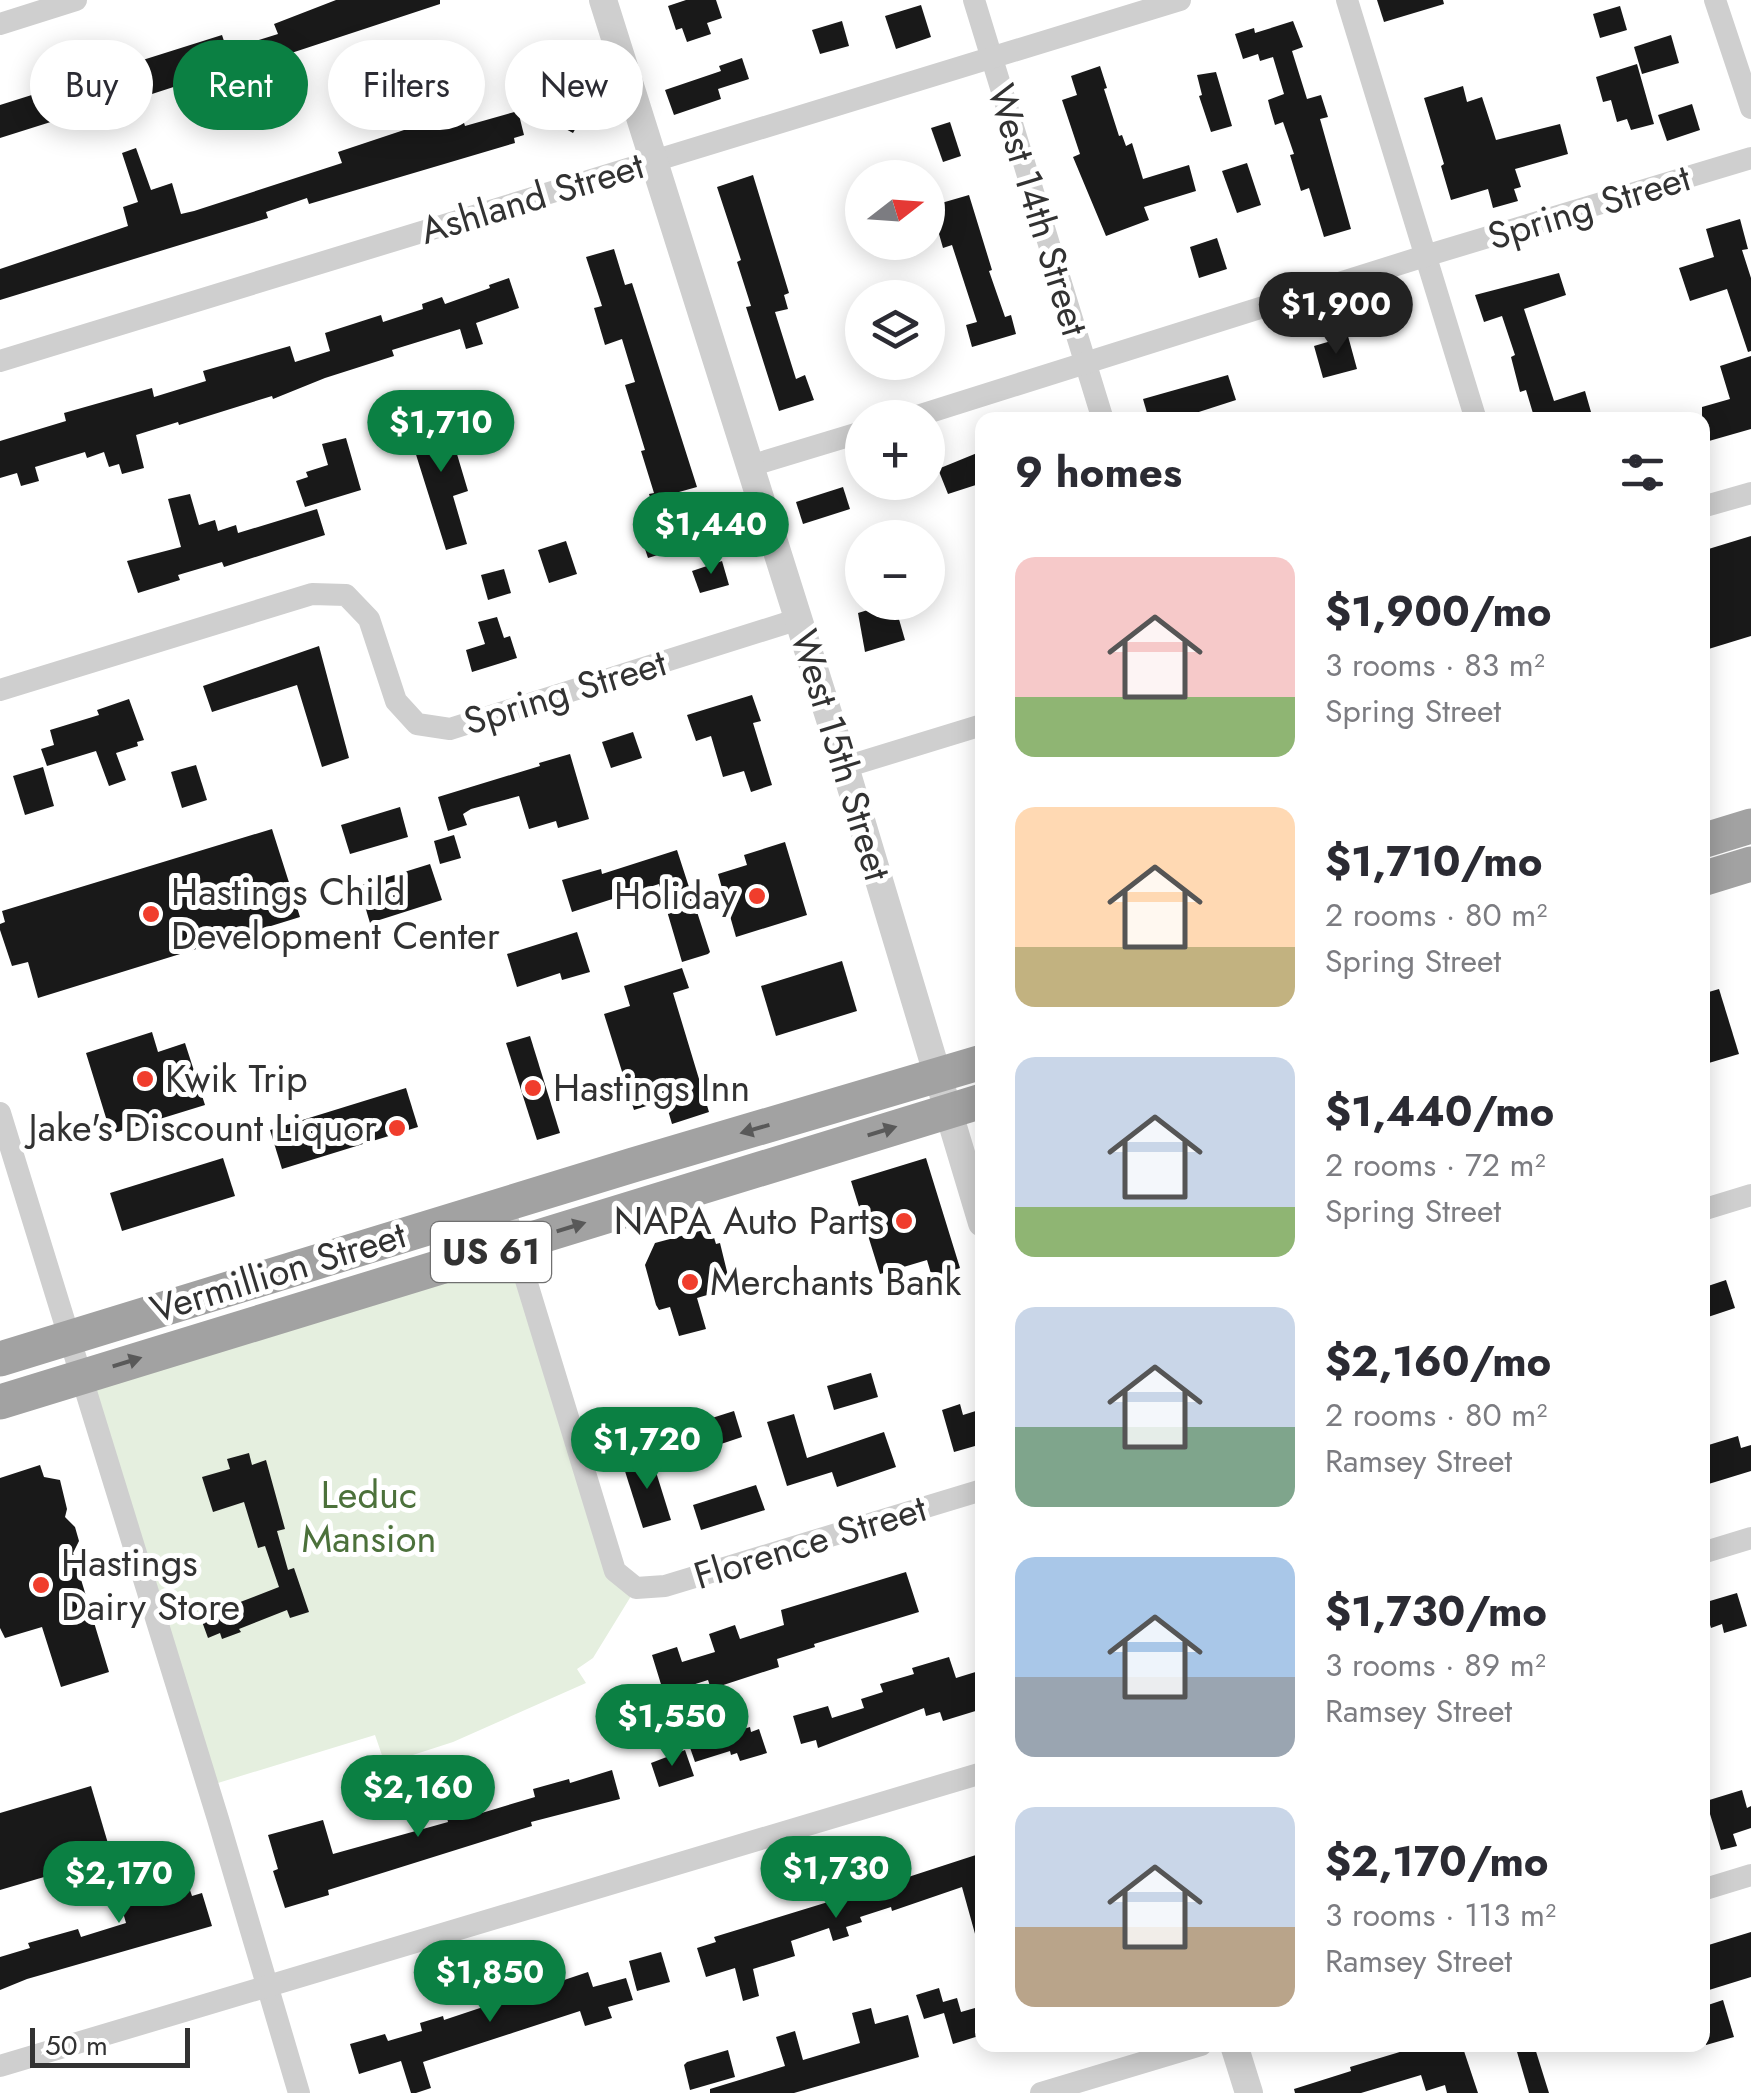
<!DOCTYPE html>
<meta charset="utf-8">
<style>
body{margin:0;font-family:Jost,sans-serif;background:#f2f2f3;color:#2b2b33;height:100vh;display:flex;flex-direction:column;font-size:38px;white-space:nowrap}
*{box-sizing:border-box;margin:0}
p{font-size:32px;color:#7c7c81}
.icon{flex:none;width:55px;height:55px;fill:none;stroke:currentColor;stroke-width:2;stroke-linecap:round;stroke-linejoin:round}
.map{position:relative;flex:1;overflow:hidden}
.details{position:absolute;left:975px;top:412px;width:735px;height:1640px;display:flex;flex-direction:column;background:#fff;border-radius:20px;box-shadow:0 5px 25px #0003}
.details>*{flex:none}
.hud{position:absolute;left:30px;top:40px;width:795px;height:90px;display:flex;gap:20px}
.needle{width:65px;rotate:73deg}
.controls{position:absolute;left:845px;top:160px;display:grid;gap:20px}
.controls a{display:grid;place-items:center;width:100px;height:100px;border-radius:50%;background:#fff;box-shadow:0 5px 25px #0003;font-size:50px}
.scale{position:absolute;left:30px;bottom:25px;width:160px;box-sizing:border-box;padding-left:10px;border:5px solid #323232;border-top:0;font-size:28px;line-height:35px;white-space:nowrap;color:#323232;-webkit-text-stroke:8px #fff;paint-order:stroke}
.price{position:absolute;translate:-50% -85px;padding:0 22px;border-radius:35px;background:#0b8043;color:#fff;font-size:32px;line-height:65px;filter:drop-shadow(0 2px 5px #0008)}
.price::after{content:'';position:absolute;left:50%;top:60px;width:30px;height:22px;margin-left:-15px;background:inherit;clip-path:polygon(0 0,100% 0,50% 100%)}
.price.current{background:#222;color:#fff}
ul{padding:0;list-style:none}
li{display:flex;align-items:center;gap:30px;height:250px;padding:0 40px}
li span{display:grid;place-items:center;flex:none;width:280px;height:200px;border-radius:20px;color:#555}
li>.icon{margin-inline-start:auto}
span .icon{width:120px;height:120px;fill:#fffc;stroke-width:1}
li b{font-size:42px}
h2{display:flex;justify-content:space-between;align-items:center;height:120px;padding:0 40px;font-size:42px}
.tag{padding:0 35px;border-radius:45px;background:#fff;box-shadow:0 5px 25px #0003;font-size:35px;line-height:90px}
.tag.current{background:#0b8043;color:#fff}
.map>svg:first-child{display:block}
.green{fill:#e5efdf}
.building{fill:#191919}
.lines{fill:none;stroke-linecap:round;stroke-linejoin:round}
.minor{stroke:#cfcfcf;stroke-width:22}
.tertiary{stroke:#cfcfcf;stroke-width:28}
.trunk{stroke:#a2a2a2;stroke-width:35}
.oneway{fill:#595959}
.poi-dot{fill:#f03d2c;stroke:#fff;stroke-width:4}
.labels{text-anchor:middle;stroke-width:10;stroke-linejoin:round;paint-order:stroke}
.shield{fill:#fff;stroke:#707070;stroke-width:2.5}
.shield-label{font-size:35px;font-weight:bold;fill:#323232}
.street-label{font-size:38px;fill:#323232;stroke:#fff}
.poi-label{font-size:38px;fill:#323232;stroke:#fff;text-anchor:start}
.park-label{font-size:38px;fill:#4c713b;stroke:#fff}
</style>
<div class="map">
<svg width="1751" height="2093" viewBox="0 0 1751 2093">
<rect width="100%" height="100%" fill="#fff"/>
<path class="green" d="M517 1244 615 1571 636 1588 593 1658 577 1669 586 1683 453 1742 385 1764 375 1735 208 1786 81 1376Z"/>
<g class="building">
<path d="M336 0H440V4L261 63 260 59 115 106 114 102 0 138V105L222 35 227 50 278 34 274 24Z"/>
<path d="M686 0H716L722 18 707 23 711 34 687 42 682 28 676 30 668 6Z"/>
<path d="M1377 0H1443L1444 4 1384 22Z"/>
<path d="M921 5 931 37 896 49 885 16Z"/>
<path d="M1620 6 1627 30 1600 38 1593 14Z"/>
<path d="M842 21 849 46 820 54 812 30Z"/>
<path d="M1293 21 1303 47 1292 51 1307 99 1321 95 1328 117 1320 119 1351 229 1324 237 1309 188 1301 191 1290 155 1294 154 1283 122 1275 125 1270 108 1268 100 1284 94 1273 57 1260 61 1258 54 1243 59 1235 34 1254 28 1255 33Z"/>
<path d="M1671 35 1679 63 1642 74 1634 47Z"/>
<path d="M572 43 583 78 576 92 587 98 581 110 585 112 573 133 542 116 561 83 551 50Z"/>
<path d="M742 58 749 79 718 89 721 99 674 115 665 90 721 71 719 66Z"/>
<path d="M1637 64 1654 124 1631 130 1627 119 1617 122 1611 100 1603 102 1596 77Z"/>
<path d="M1100 66 1107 88 1104 89 1119 136 1122 135 1126 146 1132 143 1143 179 1189 165 1196 191 1144 207 1149 220 1106 236 1073 157 1080 154 1062 100 1077 95 1071 76Z"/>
<path d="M447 67 465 126 518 111 524 135 514 138 515 143 309 204 307 198 266 212 268 218 0 300V269L128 226 123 207 138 202 122 153 136 148 151 190 172 183 181 214 194 211 342 163 338 152 434 120 420 76Z"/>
<path d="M1216 72 1232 126 1211 132 1199 96 1202 95 1197 75Z"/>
<path d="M1463 86 1467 102 1482 97 1496 140 1560 124 1568 154 1515 169 1521 187 1514 189 1518 201 1493 208 1488 189 1451 200 1441 166 1444 164 1424 98Z"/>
<path d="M1692 104 1700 130 1667 141 1658 115Z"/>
<path d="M950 122 961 156 943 162 931 128Z"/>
<path d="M1247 163 1261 205 1237 213 1222 171Z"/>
<path d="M753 175 789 293 784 295 788 309 775 312 796 379 805 375 814 400 779 411 746 307 751 306 737 262 741 260 717 187Z"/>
<path d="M969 195 992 270 989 271 1005 317 1011 315 1016 334 972 347 966 325 977 322 952 245 943 248 931 206Z"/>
<path d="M1740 219 1748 249 1742 250 1751 278V351L1748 352 1727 289 1690 301 1679 268 1714 257 1706 229Z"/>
<path d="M1217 238 1227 269 1199 278 1190 247Z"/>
<path d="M614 249 625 285 632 283 697 487 679 492 683 503 655 512 649 494 654 493 641 451 645 450 625 385 635 382 622 339 605 345 594 308 602 306 586 257Z"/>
<path d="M1559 273 1566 295 1524 309 1554 401 1585 391 1591 412 1567 420H1535L1526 390 1520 392 1511 357 1515 355 1502 316 1484 322 1475 295Z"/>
<path d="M509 278 519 308 476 323 483 344 466 349 460 329 392 350 394 356 325 378 273 399 272 396 179 425 178 422 136 435 144 468 122 474 119 464 109 467 104 452 87 458 85 452 35 467 39 481 21 486 17 473 0 478V441L66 421 64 413 152 388 154 397 206 381 203 371 290 346 295 362 330 351 325 333 381 315 383 322 423 309 422 304 442 297 445 304 490 288 489 285Z"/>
<path d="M1348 336 1357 369 1323 378 1314 346Z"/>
<path d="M1751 356V429L1702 443V407L1730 399 1720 366Z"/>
<path d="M1228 375 1236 400 1174 420H1149L1143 399Z"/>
<path d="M445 414 468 491 453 496 467 544 446 550 407 426Z"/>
<path d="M346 438 361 490 305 507 296 481 308 477 306 472 328 465 322 444Z"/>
<path d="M982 451V483L948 494 938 469Z"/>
<path d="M843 487 850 509 803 524 796 502Z"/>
<path d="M190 494 199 525 215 520 218 531 236 525 238 533 317 509 325 535 224 567 222 562 178 575 180 580 138 593 127 561 181 547 168 499Z"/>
<path d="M668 522 677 549 648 558 639 531Z"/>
<path d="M1751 536V636L1702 651V551Z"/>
<path d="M566 541 577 574 549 583 538 550Z"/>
<path d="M722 561 729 585 700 593 692 571Z"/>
<path d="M504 569 511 593 488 600 481 575Z"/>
<path d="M894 602 905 640 865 652 858 613Z"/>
<path d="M497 617 504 638 510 636 517 658 472 672 466 650 485 644 478 622Z"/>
<path d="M319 646 349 758 322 767 297 685 212 712 203 686Z"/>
<path d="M752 695 761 721 753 723 772 785 751 792 744 771 723 777 711 736 696 741 687 715Z"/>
<path d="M129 699 144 740 137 742 138 746 116 753 126 780 109 786 96 751 47 766 41 749 54 745 50 730 99 715 97 710Z"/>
<path d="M633 732 642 758 611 768 602 742Z"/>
<path d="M570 754 589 819 558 828 556 821 529 829 519 796 471 809 463 814 467 825 448 831 438 797 540 766 539 763Z"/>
<path d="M196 765 207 800 182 808 171 772Z"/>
<path d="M43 767 54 806 25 815 13 776Z"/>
<path d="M400 807 408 837 350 854 341 825Z"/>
<path d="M272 829 300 917 38 998 28 962 12 966 0 930V924L5 922 2 911Z"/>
<path d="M454 835 461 858 440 864 434 841Z"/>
<path d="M785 842 807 915 736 937 718 874 747 865 744 855Z"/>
<path d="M677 850 710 952 708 954 682 962 659 884 572 912 562 880 601 869 602 874Z"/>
<path d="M430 864 442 900 370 923 359 886Z"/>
<path d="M577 932 590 972 562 980 560 973 517 987 507 954Z"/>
<path d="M842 961 857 1011 776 1036 761 986Z"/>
<path d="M682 968 689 988 673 993 709 1112 672 1124 665 1100 634 1110 604 1014 630 1006 624 986Z"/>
<path d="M1719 989 1739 1054 1702 1065V994Z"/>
<path d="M152 1032 158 1052 185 1043 205 1105 111 1134 86 1053Z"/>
<path d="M530 1036 560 1133 537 1140 506 1043Z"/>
<path d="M406 1088 418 1127 282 1169 270 1130Z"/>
<path d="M223 1158 235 1196 122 1231 110 1193Z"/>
<path d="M926 1158 960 1268 932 1277 927 1260 880 1274 851 1181Z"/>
<path d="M711 1228 716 1244 720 1243 731 1288 697 1298 706 1329 679 1336 670 1307 659 1310 656 1305 645 1265 655 1243Z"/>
<path d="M1726 1280 1735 1308 1702 1319V1288Z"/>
<path d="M871 1373 878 1397 834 1410 827 1386Z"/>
<path d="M960 1404 963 1415 982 1409V1444L954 1452 942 1410Z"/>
<path d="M734 1411 742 1437 679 1458 671 1431Z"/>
<path d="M794 1414 807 1458 884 1432 896 1467 837 1487 832 1472 787 1486 767 1422Z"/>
<path d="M1738 1436 1741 1448 1751 1445V1471L1702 1486V1447Z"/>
<path d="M249 1453 252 1465 266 1460 285 1529 277 1531 288 1570 294 1568 309 1612 290 1618 287 1610 239 1629 241 1632 222 1639 220 1633 208 1638 200 1616 234 1600 235 1604 279 1587 265 1546 258 1548 244 1502 213 1512 202 1477 230 1469 227 1459Z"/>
<path d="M651 1456 671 1520 643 1528 623 1465Z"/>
<path d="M40 1465 44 1477 60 1480 67 1509 65 1517 75 1527 79 1541 73 1553 109 1672 61 1687 42 1627 5 1638 0 1628V1478Z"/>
<path d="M756 1485 765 1510 701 1530 693 1505Z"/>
<path d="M906 1572 919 1612 814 1644 815 1647 777 1659 779 1667 711 1689 708 1680 664 1694 652 1655 677 1647 682 1662 715 1652 709 1634 735 1625 740 1639 784 1625 781 1610Z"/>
<path d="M1737 1593 1747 1626 1724 1633 1722 1624 1711 1628 1703 1603Z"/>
<path d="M949 1657 956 1678 982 1670V1709L943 1721 940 1712 926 1716 924 1708 818 1748 816 1740 801 1744 793 1716 828 1706 832 1718 864 1708 861 1699 883 1692 880 1684 914 1674 912 1668Z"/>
<path d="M750 1727 751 1732 759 1729 767 1753 740 1761 737 1753 731 1755 730 1751 695 1762 687 1739 722 1728 724 1735Z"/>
<path d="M685 1750 694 1776 659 1787 651 1763Z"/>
<path d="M612 1770 620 1799 531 1822 532 1826 328 1890 329 1895 285 1908 273 1871 278 1869 268 1835 323 1820 333 1854 448 1822 447 1818 464 1813 465 1818 535 1797 533 1789 569 1779 570 1783Z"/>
<path d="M91 1786 112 1857 0 1890V1813Z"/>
<path d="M1742 1790 1747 1808 1751 1806V1828L1733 1834 1737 1846 1721 1850 1706 1801Z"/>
<path d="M175 1846 192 1896 202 1893 212 1926 27 1979 0 1990V1957L30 1948 28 1943 78 1929 81 1937 126 1923 118 1895 161 1882 151 1854Z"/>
<path d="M982 1853V1940L977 1941 962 1887 892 1911 891 1907 860 1917 862 1922 846 1927 849 1936 833 1941 829 1928 791 1941 795 1956 753 1969 759 1996 743 2001 735 1968 706 1977 697 1948 716 1942 714 1937 854 1894 856 1899 897 1885 896 1881Z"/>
<path d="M1751 1932V1977L1709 1990 1702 1969V1947Z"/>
<path d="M661 1952 670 1982 637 1991 629 1961Z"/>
<path d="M588 1972 593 1987 626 1978 633 2000 608 2007 612 2018 585 2026 580 2011 423 2062 431 2088 416 2093H411L401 2061 359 2074 350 2044 385 2034 388 2041 422 2031 420 2023 443 2016 444 2020Z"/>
<path d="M939 1988 943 2002 957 1998 961 2012 982 2006V2035L953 2044 944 2013 924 2019 916 1995Z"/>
<path d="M1723 2000 1734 2037 1706 2045 1702 2007Z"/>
<path d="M871 2008 875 2024 908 2015 919 2057 794 2093H710V2089L785 2066 776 2037 795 2031 803 2060 860 2043 852 2013Z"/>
<path d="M1412 2045H1462L1478 2093H1447L1445 2085 1426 2091 1421 2075 1361 2093H1295L1294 2089 1351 2071 1350 2067 1413 2048Z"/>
<path d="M1515 2045H1534L1549 2093H1529Z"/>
<path d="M728 2050 735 2077 690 2090 684 2065 687 2062Z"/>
</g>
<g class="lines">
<g class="minor">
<path d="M974 0 1103 420"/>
<path d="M1347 0 1476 420"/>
<path d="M1715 0 1751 108"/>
<path d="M0 24 76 0"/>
<path d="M0 361 1180 0"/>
<path d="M911 418 1425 256 1751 158"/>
<path d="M750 466 862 432"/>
<path d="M1702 507 1751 493"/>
<path d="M0 690 312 594 346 595 369 619 396 701 417 724 450 729 799 619"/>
<path d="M845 767 982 725"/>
<path d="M0 1113 218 1819 299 2093"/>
<path d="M503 1205 615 1571 636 1588 665 1586 982 1490"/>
<path d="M1702 1210 1751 1195"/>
<path d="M1702 1553 1751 1538"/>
<path d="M1702 1890 1751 1875"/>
<path d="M0 2066 982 1773"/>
<path d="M1041 2093 1201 2045"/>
</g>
<g class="tertiary">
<path d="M603 0 845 767 982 1223"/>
<path d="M1234 2045 1249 2093"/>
</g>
<g class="trunk">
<path d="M1702 841 1751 826"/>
<path d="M1702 879 1751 864"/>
<path d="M0 1359 633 1165 982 1062"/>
<path d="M0 1402 982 1101"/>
</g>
</g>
<defs><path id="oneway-solid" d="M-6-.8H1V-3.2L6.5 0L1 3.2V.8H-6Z" transform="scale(2.5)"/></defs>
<g class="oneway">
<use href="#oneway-solid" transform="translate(755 1129) rotate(164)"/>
<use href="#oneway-solid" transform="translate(882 1131) rotate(-17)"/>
<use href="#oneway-solid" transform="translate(571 1227) rotate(-17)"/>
<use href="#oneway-solid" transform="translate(127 1362) rotate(-17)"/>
</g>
<g class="poi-dot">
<circle cx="757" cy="896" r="10"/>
<circle cx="151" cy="914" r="10"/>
<circle cx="145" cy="1079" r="10"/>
<circle cx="533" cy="1088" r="10"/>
<circle cx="397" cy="1128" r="10"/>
<circle cx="904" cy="1221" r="10"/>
<circle cx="690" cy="1282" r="10"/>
<circle cx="41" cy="1585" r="10"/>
</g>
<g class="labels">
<rect class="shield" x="431" y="1222" width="120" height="60" rx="8"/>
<g class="shield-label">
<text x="491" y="1264">US 61</text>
</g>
<g class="street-label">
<text transform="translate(532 198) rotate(-17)" y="13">Ashland Street</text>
<text transform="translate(1589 207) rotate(-17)" y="13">Spring Street</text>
<text transform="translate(1038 210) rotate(73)" y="13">West 14th Street</text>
<text transform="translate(565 692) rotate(-17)" y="13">Spring Street</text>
<text transform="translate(841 755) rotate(73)" y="13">West 15th Street</text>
<text transform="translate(278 1272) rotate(-17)" y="13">Vermillion Street</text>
<text transform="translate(810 1542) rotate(-17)" y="13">Florence Street</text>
</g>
<g class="poi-label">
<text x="171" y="905">Hastings Child<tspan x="171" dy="44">Development Center</tspan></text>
<text x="737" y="909" text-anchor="end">Holiday</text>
<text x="165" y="1092">Kwik Trip</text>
<text x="553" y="1101">Hastings Inn</text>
<text x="377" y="1141" text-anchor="end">Jake's Discount Liquor</text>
<text x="884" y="1234" text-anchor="end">NAPA Auto Parts</text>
<text x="710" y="1295">Merchants Bank</text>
<text x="61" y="1576">Hastings<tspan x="61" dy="44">Dairy Store</tspan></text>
</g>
<g class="park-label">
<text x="369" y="1508">Leduc<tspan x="369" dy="44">Mansion</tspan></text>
</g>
</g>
</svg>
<div class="controls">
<a><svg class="needle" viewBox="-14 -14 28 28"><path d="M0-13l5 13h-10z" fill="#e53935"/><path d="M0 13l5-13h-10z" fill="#7c7c81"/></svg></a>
<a><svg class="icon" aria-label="layers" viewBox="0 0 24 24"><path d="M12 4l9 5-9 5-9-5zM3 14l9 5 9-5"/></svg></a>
<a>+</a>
<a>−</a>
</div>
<div class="scale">50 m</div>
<b class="price current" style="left:1336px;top:357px">$1,900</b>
<b class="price" style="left:441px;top:475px">$1,710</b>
<b class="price" style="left:711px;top:577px">$1,440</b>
<b class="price" style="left:647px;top:1492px">$1,720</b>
<b class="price" style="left:672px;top:1769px">$1,550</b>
<b class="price" style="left:418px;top:1840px">$2,160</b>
<b class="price" style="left:836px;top:1921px">$1,730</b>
<b class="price" style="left:119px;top:1926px">$2,170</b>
<b class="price" style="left:490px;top:2025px">$1,850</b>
<div class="hud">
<a class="tag">Buy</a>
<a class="tag current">Rent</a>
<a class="tag">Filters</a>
<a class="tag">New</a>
</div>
<section class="details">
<h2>9 homes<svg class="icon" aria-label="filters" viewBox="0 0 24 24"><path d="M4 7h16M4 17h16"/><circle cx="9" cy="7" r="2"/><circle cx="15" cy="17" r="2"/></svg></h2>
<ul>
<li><span style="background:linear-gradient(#f6c9c9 70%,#8fb573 0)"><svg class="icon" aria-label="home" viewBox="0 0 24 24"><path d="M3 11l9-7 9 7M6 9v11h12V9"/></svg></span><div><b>$1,900/mo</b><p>3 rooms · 83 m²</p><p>Spring Street</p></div></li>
<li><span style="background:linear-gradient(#ffd9b3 70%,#c2b280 0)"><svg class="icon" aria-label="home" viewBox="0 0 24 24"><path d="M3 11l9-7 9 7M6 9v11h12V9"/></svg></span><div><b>$1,710/mo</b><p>2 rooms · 80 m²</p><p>Spring Street</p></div></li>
<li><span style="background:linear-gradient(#c9d6e8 75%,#8fb573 0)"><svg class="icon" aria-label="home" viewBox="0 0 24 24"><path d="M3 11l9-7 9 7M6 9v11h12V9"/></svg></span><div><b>$1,440/mo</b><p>2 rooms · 72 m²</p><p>Spring Street</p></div></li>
<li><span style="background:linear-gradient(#c9d6e8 60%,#7fa58c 0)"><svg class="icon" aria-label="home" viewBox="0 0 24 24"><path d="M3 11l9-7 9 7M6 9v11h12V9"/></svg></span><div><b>$2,160/mo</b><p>2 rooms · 80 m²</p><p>Ramsey Street</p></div></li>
<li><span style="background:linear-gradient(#a9c7e8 60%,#9aa5b1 0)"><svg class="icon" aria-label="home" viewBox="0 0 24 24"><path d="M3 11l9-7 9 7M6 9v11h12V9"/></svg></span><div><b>$1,730/mo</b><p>3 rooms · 89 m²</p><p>Ramsey Street</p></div></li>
<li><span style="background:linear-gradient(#c9d6e8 60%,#b9a48a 0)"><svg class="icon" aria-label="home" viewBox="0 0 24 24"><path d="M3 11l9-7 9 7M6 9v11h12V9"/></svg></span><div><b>$2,170/mo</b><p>3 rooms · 113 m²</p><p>Ramsey Street</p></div></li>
</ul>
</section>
</div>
